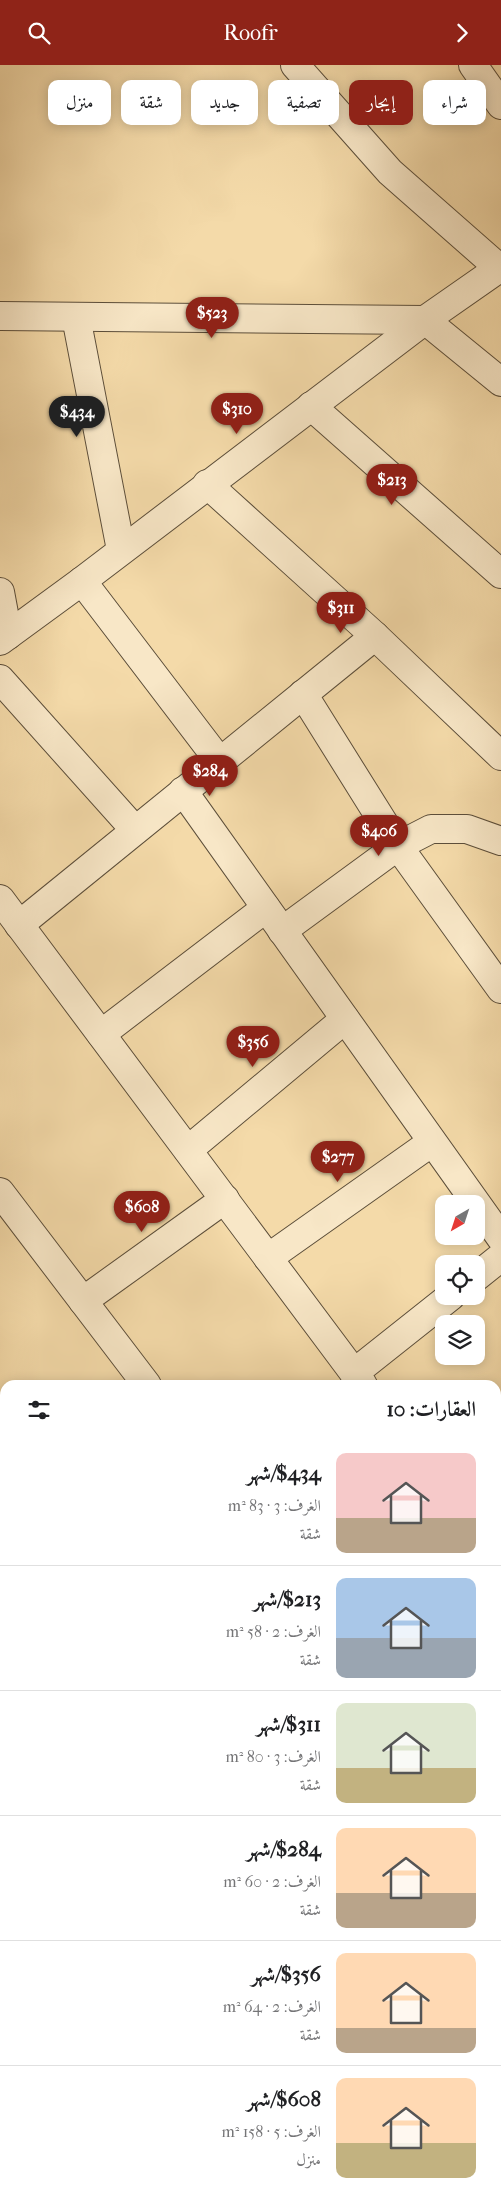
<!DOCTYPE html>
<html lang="ar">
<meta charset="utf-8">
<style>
body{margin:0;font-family:"IM FELL French Canon",Amiri,serif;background:#f6f6f6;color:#202124;direction:rtl;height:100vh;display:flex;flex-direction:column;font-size:19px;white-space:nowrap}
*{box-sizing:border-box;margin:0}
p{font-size:16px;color:#757577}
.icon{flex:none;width:28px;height:28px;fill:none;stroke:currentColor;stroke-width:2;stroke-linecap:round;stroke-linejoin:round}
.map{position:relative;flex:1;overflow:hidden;direction:ltr}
.side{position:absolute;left:0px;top:1315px;width:501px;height:821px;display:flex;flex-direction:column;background:#fff;border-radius:15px 15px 0 0;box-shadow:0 2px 12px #0003;direction:rtl}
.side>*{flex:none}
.top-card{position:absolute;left:15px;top:15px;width:471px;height:45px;direction:rtl;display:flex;gap:10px}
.needle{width:32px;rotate:219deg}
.controls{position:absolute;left:435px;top:1130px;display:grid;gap:10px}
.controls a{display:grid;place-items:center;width:50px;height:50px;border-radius:10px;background:#fff;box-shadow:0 2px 12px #0003;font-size:25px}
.price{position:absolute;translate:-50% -42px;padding:0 11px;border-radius:18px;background:#8f2418;color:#fff;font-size:16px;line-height:32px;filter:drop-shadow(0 1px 2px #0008)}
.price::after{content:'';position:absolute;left:50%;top:30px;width:15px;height:11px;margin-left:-8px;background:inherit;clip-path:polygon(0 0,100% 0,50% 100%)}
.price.selected{background:#222;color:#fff}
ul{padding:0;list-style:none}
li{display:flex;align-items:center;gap:15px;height:125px;padding:0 25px}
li+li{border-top:1px solid #e0e0e0}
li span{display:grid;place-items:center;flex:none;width:140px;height:100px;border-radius:10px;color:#555}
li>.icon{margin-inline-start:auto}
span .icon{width:60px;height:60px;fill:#fffc;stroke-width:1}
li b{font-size:21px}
h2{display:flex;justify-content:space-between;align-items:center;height:60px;padding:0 25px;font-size:21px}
.pill{padding:0 18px;border-radius:10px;background:#fff;box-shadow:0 2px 12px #0003;font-size:18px;line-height:45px}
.pill.selected{background:#8f2418;color:#fff}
header{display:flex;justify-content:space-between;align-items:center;height:65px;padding:0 25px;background:#8f2418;color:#fff;font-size:22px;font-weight:600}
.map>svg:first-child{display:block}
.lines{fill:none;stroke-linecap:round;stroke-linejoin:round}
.stream{stroke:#6e7d6d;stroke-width:9}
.minor-casing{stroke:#5c4e3a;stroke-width:30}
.minor{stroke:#f8e7c7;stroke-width:28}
</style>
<header><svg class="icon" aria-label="forward" viewBox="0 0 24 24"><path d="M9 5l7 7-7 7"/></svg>Roofr<svg class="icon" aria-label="search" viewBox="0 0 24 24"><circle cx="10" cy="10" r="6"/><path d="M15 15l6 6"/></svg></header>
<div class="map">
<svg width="501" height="2136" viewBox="0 0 501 2136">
<rect width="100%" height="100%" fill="#f4daa9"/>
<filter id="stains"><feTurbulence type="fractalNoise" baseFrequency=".004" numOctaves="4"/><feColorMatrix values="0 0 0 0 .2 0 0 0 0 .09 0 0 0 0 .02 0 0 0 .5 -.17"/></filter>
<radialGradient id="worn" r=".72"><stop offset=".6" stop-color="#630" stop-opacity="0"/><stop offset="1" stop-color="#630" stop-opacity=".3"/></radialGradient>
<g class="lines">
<g class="stream">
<path d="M0 1773 5 1784"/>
<path d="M172 2131 175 2136"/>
</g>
<defs>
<g id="minor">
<path d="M295 0 390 107 499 203"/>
<path d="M473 0 501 40"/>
<path d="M0 251 425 255 501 317"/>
<path d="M76 252 121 485"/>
<path d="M311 341 501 509"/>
<path d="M207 419 375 571 501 691"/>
<path d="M82 516 220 697"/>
<path d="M0 527 8 570"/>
<path d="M0 576 82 516 425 255 501 202"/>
<path d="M0 614 135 765"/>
<path d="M303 629 398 781 501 924"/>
<path d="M183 726 501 1173"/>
<path d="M0 834 363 1320"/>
<path d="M19 860 375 571"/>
<path d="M282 866 398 781 431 764H467L501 776"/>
<path d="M101 969 266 843"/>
<path d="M188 1085 345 954"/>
<path d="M0 1127 147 1320"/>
<path d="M268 1193 432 1077"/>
<path d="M476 1212 501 1192"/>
<path d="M83 1236 225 1134"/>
<path d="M354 1308 451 1231"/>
<path d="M496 1382 501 1380"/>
<path d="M496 1503 501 1510"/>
<path d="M496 1678 501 1676"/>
</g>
</defs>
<use href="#minor" class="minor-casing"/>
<use href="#minor" class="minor"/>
</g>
<rect width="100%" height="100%" filter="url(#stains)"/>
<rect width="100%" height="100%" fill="url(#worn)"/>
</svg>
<div class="controls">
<a><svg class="needle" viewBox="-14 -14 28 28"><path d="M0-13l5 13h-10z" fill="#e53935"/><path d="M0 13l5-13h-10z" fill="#757577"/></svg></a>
<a><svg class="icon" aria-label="locate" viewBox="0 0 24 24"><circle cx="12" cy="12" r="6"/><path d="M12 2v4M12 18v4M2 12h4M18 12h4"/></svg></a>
<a><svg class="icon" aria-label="layers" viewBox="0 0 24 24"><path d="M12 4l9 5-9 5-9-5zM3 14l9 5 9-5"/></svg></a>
</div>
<b class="price" style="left:212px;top:274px">$523</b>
<b class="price" style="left:237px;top:370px">$310</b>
<b class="price selected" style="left:77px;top:373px">$434</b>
<b class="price" style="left:392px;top:441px">$213</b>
<b class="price" style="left:341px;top:569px">$311</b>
<b class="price" style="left:210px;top:732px">$284</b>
<b class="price" style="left:379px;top:792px">$406</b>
<b class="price" style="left:253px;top:1003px">$356</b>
<b class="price" style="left:338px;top:1118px">$277</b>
<b class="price" style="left:142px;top:1168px">$608</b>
<div class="top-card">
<a class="pill">شراء</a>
<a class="pill selected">إيجار</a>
<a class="pill">تصفية</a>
<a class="pill">جديد</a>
<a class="pill">شقة</a>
<a class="pill">منزل</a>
</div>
<section class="side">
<h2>العقارات: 10<svg class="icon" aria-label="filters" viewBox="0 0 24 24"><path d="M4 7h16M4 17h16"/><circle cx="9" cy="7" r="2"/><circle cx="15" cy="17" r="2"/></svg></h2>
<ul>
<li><span style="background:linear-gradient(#f6c9c9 65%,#b9a48a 0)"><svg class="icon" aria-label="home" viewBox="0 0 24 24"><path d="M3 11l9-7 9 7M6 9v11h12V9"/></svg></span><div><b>$434/شهر</b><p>الغرف: 3 · 83 m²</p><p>شقة</p></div></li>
<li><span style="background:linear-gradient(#a9c7e8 60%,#9aa5b1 0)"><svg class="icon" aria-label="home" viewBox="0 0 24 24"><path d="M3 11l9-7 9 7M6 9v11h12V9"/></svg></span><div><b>$213/شهر</b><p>الغرف: 2 · 58 m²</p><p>شقة</p></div></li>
<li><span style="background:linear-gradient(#dfe7d0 65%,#c2b280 0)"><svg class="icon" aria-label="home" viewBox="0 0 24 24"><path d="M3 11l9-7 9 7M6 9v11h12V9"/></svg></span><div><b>$311/شهر</b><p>الغرف: 3 · 80 m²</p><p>شقة</p></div></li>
<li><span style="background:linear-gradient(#ffd9b3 65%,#b9a48a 0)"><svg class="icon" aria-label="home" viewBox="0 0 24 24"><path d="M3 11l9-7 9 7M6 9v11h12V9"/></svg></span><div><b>$284/شهر</b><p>الغرف: 2 · 60 m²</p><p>شقة</p></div></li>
<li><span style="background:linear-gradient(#ffd9b3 75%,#b9a48a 0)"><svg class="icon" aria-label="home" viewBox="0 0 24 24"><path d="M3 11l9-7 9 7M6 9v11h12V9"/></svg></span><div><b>$356/شهر</b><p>الغرف: 2 · 64 m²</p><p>شقة</p></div></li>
<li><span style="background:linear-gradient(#ffd9b3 65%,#c2b280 0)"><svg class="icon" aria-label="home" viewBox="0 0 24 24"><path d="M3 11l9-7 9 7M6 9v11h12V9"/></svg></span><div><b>$608/شهر</b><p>الغرف: 5 · 158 m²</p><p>منزل</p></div></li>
</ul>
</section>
</div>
